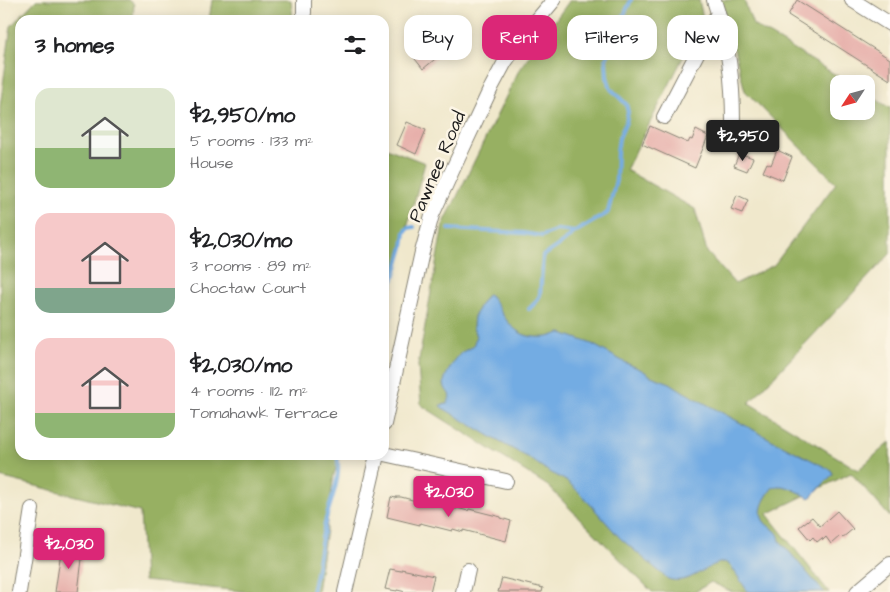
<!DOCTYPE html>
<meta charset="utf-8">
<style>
body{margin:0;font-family:"Architects Daughter",sans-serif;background:#f2f2f2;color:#202124;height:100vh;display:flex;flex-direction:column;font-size:19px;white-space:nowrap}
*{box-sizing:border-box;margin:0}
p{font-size:16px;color:#757577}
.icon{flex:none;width:28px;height:28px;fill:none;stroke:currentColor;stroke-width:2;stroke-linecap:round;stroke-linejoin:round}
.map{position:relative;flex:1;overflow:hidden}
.sheet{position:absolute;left:15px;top:15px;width:374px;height:445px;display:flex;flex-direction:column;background:#fff;border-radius:15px;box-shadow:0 2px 12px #0003}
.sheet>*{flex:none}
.guide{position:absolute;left:404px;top:15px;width:411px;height:45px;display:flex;gap:10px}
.needle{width:32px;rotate:234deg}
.controls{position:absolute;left:830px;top:75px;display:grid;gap:10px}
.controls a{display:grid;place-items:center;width:45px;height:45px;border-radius:10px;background:#fff;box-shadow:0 2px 12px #0003;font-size:25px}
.price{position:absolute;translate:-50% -42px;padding:0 11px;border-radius:5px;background:#db2777;color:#fff;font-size:16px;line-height:32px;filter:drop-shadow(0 1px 2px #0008)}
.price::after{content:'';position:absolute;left:50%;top:30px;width:15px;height:11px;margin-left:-8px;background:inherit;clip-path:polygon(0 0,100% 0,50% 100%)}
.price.selected{background:#222;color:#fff}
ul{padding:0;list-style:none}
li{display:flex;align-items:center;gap:15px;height:125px;padding:0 20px}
li span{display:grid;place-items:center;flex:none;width:140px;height:100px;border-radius:15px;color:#555}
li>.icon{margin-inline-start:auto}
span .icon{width:60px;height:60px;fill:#fffc;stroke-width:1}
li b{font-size:21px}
h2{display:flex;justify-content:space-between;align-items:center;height:60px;padding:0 20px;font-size:21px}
.tag{padding:0 18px;border-radius:15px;background:#fff;box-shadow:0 2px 12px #0003;font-size:18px;line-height:45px}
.tag.selected{background:#db2777;color:#fff}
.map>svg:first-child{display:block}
.forest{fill:#97b062;stroke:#5a663f}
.water{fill:#73ace3;stroke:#486480}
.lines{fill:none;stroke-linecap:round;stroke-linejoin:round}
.stream{stroke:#73ace3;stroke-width:4}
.building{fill:#e7b0ab}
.minor-casing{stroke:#868274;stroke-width:16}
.minor{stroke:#fff;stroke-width:14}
.labels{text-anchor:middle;stroke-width:5;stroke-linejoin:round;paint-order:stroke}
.street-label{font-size:19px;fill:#1c1c1c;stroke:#fcf5e5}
</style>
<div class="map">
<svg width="890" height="592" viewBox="0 0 890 592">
<rect width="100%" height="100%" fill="#fcf5e5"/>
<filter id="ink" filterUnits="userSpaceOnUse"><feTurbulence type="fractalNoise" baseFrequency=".02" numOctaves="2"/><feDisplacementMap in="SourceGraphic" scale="10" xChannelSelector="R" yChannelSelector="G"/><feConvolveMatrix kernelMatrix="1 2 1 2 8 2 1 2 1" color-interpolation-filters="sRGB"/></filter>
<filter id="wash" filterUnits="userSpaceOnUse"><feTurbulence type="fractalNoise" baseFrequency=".0096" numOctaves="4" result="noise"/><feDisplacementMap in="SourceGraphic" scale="20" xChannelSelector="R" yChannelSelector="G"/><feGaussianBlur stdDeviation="1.12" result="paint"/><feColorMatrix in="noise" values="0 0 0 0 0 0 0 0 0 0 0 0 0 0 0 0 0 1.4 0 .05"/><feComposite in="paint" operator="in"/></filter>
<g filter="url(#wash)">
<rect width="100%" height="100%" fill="#f0e8cc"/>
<g class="forest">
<path d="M36 0H129L134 4 133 20H20V455H341L334 474 317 592H250L144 581 140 512 0 477V107L11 26Z"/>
<path d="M212 0H291L293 20H209Z"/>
<path d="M570 0H699L703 18 626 170 695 209 707 252 735 284 774 265 836 183 745 91 721 0H744L753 25 851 84H839V111H866V93L890 108V254L749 403 858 470 890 442V517L851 473 767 514 829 592H732L711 582 695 592H652L548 486 421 405 418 365 443 225 520 68Z"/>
<path d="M384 147 425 163 384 310Z"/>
</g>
<path class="water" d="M487 295H489L491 296C502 313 512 336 535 337 540 337 547 338 551 336 556 335 557 333 562 333L592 344 626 363 642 370 651 376 670 383 684 392 772 440 831 470 833 474 811 497 809 498C798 492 786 483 773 487 767 495 757 509 763 520 768 529 779 528 780 541L821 589 825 592H748L731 566 725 562C704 564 691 586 668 579L620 538 581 494 568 482 548 471 529 458 498 441 441 407 440 405 447 404C454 392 445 394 444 383 444 375 457 356 462 352 466 350 470 348 473 346L476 337 473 327 474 316 480 305Z"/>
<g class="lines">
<g class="stream">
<path d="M449 229 523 233 542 236 557 230 575 232"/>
<path d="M384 301 392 284 403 247 405 232 408 228 414 227"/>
<path d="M529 309 536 302 540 295 543 256 562 243 575 232 606 214 608 212 616 180 617 152 619 138 626 122 628 112 626 104 611 89 607 77 606 60 616 32 631 0"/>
<path d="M312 592C318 568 320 543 326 519 331 498 342 478 337 455"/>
</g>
</g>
<g id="blocks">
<g class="building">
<path d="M797 0 890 59V80L788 15Z"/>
<path d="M418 40 440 55 423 69 408 50Z"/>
<path d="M407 122 426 130 416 154 397 145Z"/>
<path d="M650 126 688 143 690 139 692 140 696 130 708 136 695 168 642 144Z"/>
<path d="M777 150 792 157 783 180 763 172 767 163 771 165Z"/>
<path d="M739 153 753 158 747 171 734 166Z"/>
<path d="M737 195 748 200 742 213 731 209Z"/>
<path d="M391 497 396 498V497H401L424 503V502L435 504 457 509V508L468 511 469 509 501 517V518L511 521 506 541 463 530V532L453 529 452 531 420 523V525L387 517Z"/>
<path d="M837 511 853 529 842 538 840 536 831 544 826 537 823 540 822 538 817 542 813 537 810 540 799 527 812 517 820 526Z"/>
<path d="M62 545 82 548 81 559H82L78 592H55Z"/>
<path d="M390 569 401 571V569L434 576 430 592H406L397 590V591L385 589Z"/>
<path d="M502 578 543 588 542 592H498Z"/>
</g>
</g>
</g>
<g filter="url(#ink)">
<use href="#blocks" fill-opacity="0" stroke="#868274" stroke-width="1"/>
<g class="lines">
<defs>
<g id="minor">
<path d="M304 0V13"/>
<path d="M852 0 890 24"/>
<path d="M718 13C729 47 733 86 733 121"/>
<path d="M664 117 718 13 714 0"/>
<path d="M384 424 422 252 432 215 452 171 491 88 505 62 522 38 554 0"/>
<path d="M384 454 506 481"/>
<path d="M19 592 32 509"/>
<path d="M345 592 377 455"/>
<path d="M463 592 468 570"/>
<path d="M857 592 890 564"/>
</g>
</defs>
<use href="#minor" class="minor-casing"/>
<use href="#minor" class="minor"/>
</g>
</g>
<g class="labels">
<g class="street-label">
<text transform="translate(436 166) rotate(-67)" y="7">Pawnee Road</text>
</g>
</g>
</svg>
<div class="controls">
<a><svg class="needle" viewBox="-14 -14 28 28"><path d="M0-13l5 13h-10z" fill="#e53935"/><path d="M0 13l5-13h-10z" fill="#757577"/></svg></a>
</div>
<b class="price selected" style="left:743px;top:162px">$2,950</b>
<b class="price" style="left:449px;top:518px">$2,030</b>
<b class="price" style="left:69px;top:570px">$2,030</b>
<div class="guide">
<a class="tag">Buy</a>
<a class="tag selected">Rent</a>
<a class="tag">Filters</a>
<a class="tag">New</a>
</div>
<section class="sheet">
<h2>3 homes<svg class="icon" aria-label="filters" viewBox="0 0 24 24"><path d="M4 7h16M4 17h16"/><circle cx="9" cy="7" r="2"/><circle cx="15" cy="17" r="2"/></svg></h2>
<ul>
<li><span style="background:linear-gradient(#dfe7d0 60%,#8fb573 0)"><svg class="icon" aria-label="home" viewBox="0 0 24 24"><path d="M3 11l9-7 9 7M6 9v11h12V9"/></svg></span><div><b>$2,950/mo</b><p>5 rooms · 133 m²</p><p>House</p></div></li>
<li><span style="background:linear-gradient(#f6c9c9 75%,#7fa58c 0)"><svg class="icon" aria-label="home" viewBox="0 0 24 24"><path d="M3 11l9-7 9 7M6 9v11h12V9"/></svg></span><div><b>$2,030/mo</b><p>3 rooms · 89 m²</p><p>Choctaw Court</p></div></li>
<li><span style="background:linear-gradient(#f6c9c9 75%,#8fb573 0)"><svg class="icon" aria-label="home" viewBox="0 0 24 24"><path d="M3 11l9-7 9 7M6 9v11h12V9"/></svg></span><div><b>$2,030/mo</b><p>4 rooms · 112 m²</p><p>Tomahawk Terrace</p></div></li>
</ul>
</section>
</div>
